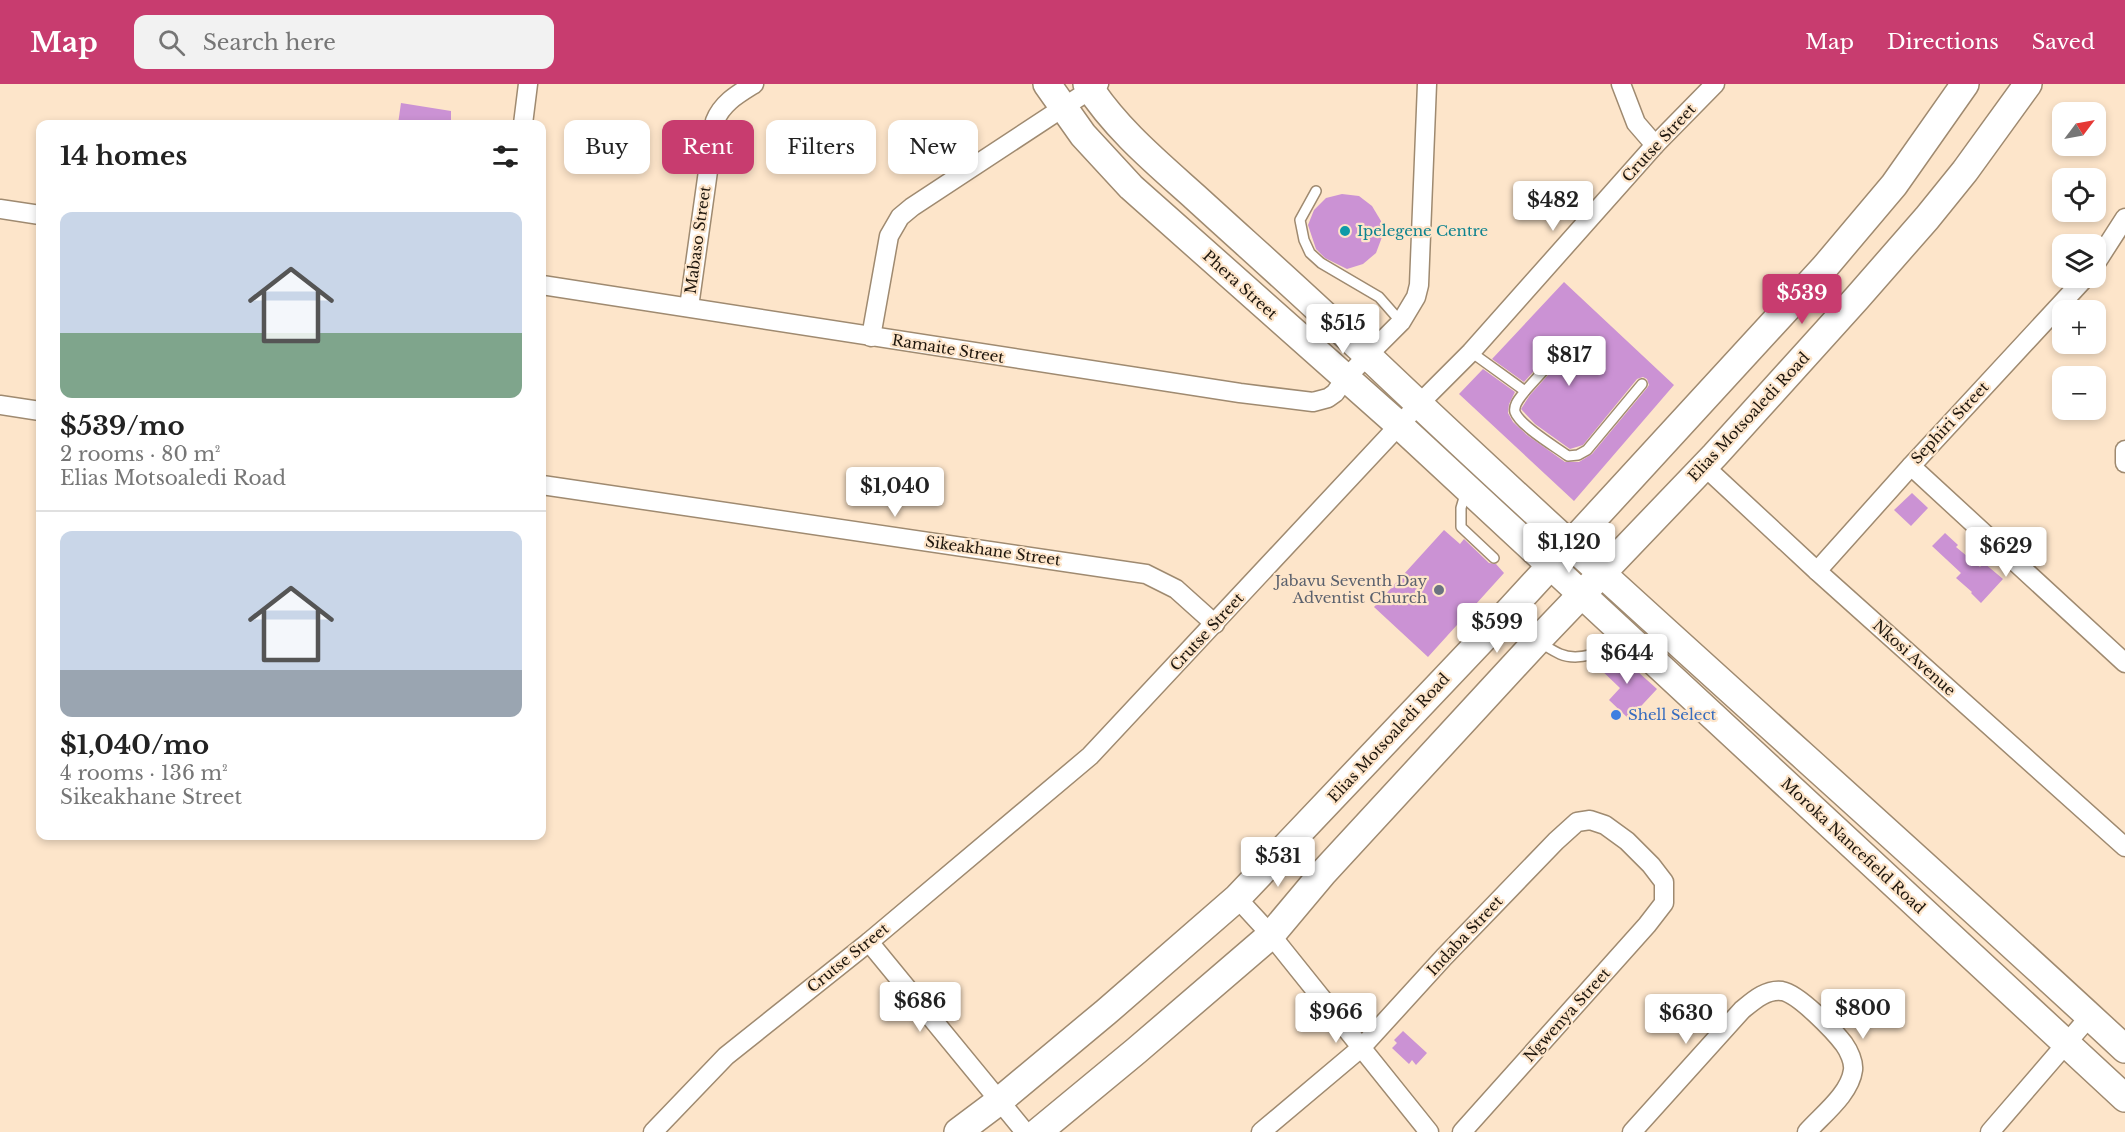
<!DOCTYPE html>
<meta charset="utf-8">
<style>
body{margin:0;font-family:"Libre Baskerville",serif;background:#f2f2f2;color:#222;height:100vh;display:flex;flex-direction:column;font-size:22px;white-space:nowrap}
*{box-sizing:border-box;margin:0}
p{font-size:20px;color:#767676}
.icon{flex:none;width:33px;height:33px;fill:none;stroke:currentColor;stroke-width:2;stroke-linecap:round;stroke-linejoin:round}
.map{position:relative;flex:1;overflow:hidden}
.side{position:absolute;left:36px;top:36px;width:510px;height:720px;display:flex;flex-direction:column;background:#fff;border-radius:12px;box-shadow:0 3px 9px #0003}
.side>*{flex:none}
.banner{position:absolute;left:564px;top:36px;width:570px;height:54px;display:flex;gap:12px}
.needle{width:39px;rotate:58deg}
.buttons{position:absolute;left:2052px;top:18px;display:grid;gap:12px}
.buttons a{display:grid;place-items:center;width:54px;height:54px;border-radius:12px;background:#fff;box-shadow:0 3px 9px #0003;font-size:30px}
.price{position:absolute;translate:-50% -51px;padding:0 14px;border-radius:6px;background:#fff;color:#222;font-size:20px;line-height:39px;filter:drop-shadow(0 2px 3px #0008)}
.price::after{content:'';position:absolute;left:50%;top:36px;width:18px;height:14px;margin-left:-9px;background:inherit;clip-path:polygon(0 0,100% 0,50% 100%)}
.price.current{background:#c83c6f;color:#fff}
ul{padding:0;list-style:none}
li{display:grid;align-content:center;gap:12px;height:318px;padding:0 24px}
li+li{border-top:2px solid #e0e0e0}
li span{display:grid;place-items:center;height:186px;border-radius:12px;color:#555}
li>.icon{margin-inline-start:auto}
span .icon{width:108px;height:108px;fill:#fffc;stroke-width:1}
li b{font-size:26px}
h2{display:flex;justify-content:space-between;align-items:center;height:72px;padding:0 24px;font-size:26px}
.chip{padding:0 21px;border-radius:12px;background:#fff;box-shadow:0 3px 9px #0003;font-size:21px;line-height:54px}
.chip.current{background:#c83c6f;color:#fff}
header{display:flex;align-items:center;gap:36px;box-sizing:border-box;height:84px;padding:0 30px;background:#c83c6f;color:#fff}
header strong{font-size:28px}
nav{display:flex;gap:33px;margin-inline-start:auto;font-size:21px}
.search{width:420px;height:54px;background:#f2f2f2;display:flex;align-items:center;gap:15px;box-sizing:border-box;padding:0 21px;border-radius:12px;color:#767676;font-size:22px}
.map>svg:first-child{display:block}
.building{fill:#cb92d4}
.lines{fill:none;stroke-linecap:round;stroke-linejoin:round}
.lane-casing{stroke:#9f8a70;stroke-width:12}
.street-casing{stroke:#9f8a70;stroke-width:21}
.secondary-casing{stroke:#9f8a70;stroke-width:30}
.lane{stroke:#fff;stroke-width:9}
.street{stroke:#fff;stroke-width:18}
.secondary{stroke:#fff;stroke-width:27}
.culture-dot{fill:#0f9aa8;stroke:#fde5ca;stroke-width:2}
.worship-dot{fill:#6b7280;stroke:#fde5ca;stroke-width:2}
.shop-dot{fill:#3f7fe0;stroke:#fde5ca;stroke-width:2}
.labels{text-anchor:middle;stroke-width:4.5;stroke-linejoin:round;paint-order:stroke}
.street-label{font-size:15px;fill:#1e160d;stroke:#fde5ca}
.culture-label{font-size:15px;fill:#0d838f;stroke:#fde5ca;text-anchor:start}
.worship-label{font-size:15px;fill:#5b616d;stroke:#fde5ca;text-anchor:end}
.shop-label{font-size:15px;fill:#366cbe;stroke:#fde5ca;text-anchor:start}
</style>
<header>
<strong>Map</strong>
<div class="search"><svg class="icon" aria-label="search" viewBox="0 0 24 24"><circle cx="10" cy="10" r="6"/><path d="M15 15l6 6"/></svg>Search here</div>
<nav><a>Map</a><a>Directions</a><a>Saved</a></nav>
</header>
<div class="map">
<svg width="2125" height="1048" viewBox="0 0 2125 1048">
<rect width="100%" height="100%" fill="#fde5ca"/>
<g class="building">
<path d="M401 19 451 27V40H398Z"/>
<path d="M1342 110 1359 112 1372 122 1381 137 1382 153 1376 169 1363 180 1347 185 1325 174 1316 165 1308 141 1314 126 1326 114Z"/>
<path d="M1564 198 1674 301 1574 417 1459 310 1483 285 1515 308 1509 320 1508 329 1513 338 1527 351 1565 378H1579L1592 370 1647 304 1649 301 1647 295 1643 293 1637 295 1583 361 1570 365 1535 340 1521 325 1530 311 1559 279V270L1555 268 1549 270 1524 298 1492 275Z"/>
<path d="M1912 409 1928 424 1911 442 1894 426Z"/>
<path d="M1444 446 1460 460 1464 455 1489 479 1496 480 1504 489 1428 573 1374 523Z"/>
<path d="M1945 449 1958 461 1956 463 1980 483 1984 479 2003 495 1981 519 1971 509 1972 508 1956 494 1961 489 1932 462Z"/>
<path d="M1617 569 1657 605 1629 635 1609 616 1620 604 1597 582 1605 573Z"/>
<path d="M1403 947 1427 969 1416 981 1412 976 1409 980 1392 964 1397 959 1394 956Z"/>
</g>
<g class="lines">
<defs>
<g id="lane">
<path d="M1316 107 1300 136 1304 156 1310 169 1321 179 1379 213 1401 238"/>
<path d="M1471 268 1525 307C1521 313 1513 320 1515 328 1520 342 1556 363 1568 372L1578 371 1587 366 1642 300"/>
<path d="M1525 307 1554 275"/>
<path d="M1466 407 1461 424V443L1494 474"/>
<path d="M1539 558C1546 562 1553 567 1560 570 1581 579 1608 565 1627 557"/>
</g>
<g id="street">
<path d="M1621 0 1636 39 1655 61"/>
<path d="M523 40 528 0"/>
<path d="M0 125 40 131"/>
<path d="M2096 179 2125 134"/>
<path d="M542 201 1240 309 1313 318 1328 314 1335 309 1345 295 1368 271 1401 238 1416 213 1419 201 1427 0"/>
<path d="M689 223 715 37C722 19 738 10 754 0"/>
<path d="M871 253 889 152 900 133 912 123 1099 0"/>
<path d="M0 321 40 327"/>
<path d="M2125 366V379"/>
<path d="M1704 382 1817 487 2125 763"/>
<path d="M1911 382 2125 579"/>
<path d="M542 401 1146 490 1176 505 1215 540"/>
<path d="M1817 487 1911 382 2085 194"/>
<path d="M1237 814 1271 851 1429 1048"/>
<path d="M869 858 1025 1048"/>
<path d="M653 1048 726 972 869 858 1090 672 1418 321 1471 268 1655 61 1715 0"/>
<path d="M1261 1048 1362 963 1444 873 1556 757 1577 738 1590 736 1605 741 1627 757 1651 781 1664 798V819L1647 841 1462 1048"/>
<path d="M1632 1048 1742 926C1753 917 1766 905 1782 907 1799 910 1834 947 1844 960 1849 967 1854 978 1853 986 1850 1010 1822 1031 1807 1048"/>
<path d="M1990 1048 2090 932"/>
</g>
<g id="secondary">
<path d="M1047 0 1083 51 1131 103 1399 341 2125 1014"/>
<path d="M1087 0C1116 45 1156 78 1195 113 1253 166 1312 218 1368 272 1616 508 1874 732 2125 965"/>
<path d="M958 1048 998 1018 1106 928 1237 814 1497 540 1824 184 1894 101 1965 0"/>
<path d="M1038 1048 1136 967 1271 851 1323 789 1537 557 1715 371 1857 214 1927 134 1965 87 2028 0"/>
</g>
</defs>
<use href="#lane" class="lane-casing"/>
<use href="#street" class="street-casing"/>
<use href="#secondary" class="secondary-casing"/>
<use href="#lane" class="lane"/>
<use href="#street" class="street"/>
<use href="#secondary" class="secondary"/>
</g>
<circle class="culture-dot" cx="1345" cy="147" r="6"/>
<circle class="worship-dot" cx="1439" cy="506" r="6"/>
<circle class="shop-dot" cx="1616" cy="631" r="6"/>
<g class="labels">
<g class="street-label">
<text transform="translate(1659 59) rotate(-47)" y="5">Crutse Street</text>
<text transform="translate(698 156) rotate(-82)" y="5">Mabaso Street</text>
<text transform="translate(1240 201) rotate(42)" y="5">Phera Street</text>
<text transform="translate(948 265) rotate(9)" y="5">Ramaite Street</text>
<text transform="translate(1749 333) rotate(-47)" y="5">Elias Motsoaledi Road</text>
<text transform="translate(1950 339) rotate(-47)" y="5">Sephiri Street</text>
<text transform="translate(993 467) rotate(8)" y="5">Sikeakhane Street</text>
<text transform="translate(1207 548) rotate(-47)" y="5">Crutse Street</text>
<text transform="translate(1914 574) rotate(42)" y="5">Nkosi Avenue</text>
<text transform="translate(1389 654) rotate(-47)" y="5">Elias Motsoaledi Road</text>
<text transform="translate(1853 762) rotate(43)" y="5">Moroka Nancefield Road</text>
<text transform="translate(1465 852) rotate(-47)" y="5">Indaba Street</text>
<text transform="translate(848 874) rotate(-39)" y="5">Crutse Street</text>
<text transform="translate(1567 931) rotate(-48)" y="5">Ngwenya Street</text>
</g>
<g class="culture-label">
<text x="1357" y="152">Ipelegene Centre</text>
</g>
<g class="worship-label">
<text x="1427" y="502">Jabavu Seventh Day<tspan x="1427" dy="17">Adventist Church</tspan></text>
</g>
<g class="shop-label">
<text x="1628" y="636">Shell Select</text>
</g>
</g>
</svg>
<div class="buttons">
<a><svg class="needle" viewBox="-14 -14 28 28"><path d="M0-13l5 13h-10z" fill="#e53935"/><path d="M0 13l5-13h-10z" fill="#767676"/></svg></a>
<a><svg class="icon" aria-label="locate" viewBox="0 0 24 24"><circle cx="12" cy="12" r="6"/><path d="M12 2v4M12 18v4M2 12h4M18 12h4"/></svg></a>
<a><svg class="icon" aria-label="layers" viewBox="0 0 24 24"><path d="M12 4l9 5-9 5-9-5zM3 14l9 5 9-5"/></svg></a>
<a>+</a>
<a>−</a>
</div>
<b class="price" style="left:1553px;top:148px">$482</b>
<b class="price current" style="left:1802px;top:241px">$539</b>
<b class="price" style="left:1343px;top:271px">$515</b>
<b class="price" style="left:1569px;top:303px">$817</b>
<b class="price" style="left:895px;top:434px">$1,040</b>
<b class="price" style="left:1569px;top:490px">$1,120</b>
<b class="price" style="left:2006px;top:494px">$629</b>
<b class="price" style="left:1497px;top:570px">$599</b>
<b class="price" style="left:1627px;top:601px">$644</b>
<b class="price" style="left:1278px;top:804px">$531</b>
<b class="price" style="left:920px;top:949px">$686</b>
<b class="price" style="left:1863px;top:956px">$800</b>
<b class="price" style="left:1336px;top:960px">$966</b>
<b class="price" style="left:1686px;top:961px">$630</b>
<div class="banner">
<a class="chip">Buy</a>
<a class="chip current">Rent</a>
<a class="chip">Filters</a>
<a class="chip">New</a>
</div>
<section class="side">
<h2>14 homes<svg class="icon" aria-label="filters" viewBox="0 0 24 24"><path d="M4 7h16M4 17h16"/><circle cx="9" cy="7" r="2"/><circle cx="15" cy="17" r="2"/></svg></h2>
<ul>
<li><span style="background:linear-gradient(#c9d6e8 65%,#7fa58c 0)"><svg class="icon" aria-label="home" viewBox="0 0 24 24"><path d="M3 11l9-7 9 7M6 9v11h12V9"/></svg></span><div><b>$539/mo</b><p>2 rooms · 80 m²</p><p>Elias Motsoaledi Road</p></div></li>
<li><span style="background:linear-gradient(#c9d6e8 75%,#9aa5b1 0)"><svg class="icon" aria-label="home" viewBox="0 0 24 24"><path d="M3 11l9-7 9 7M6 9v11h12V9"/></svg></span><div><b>$1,040/mo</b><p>4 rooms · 136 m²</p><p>Sikeakhane Street</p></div></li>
</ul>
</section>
</div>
